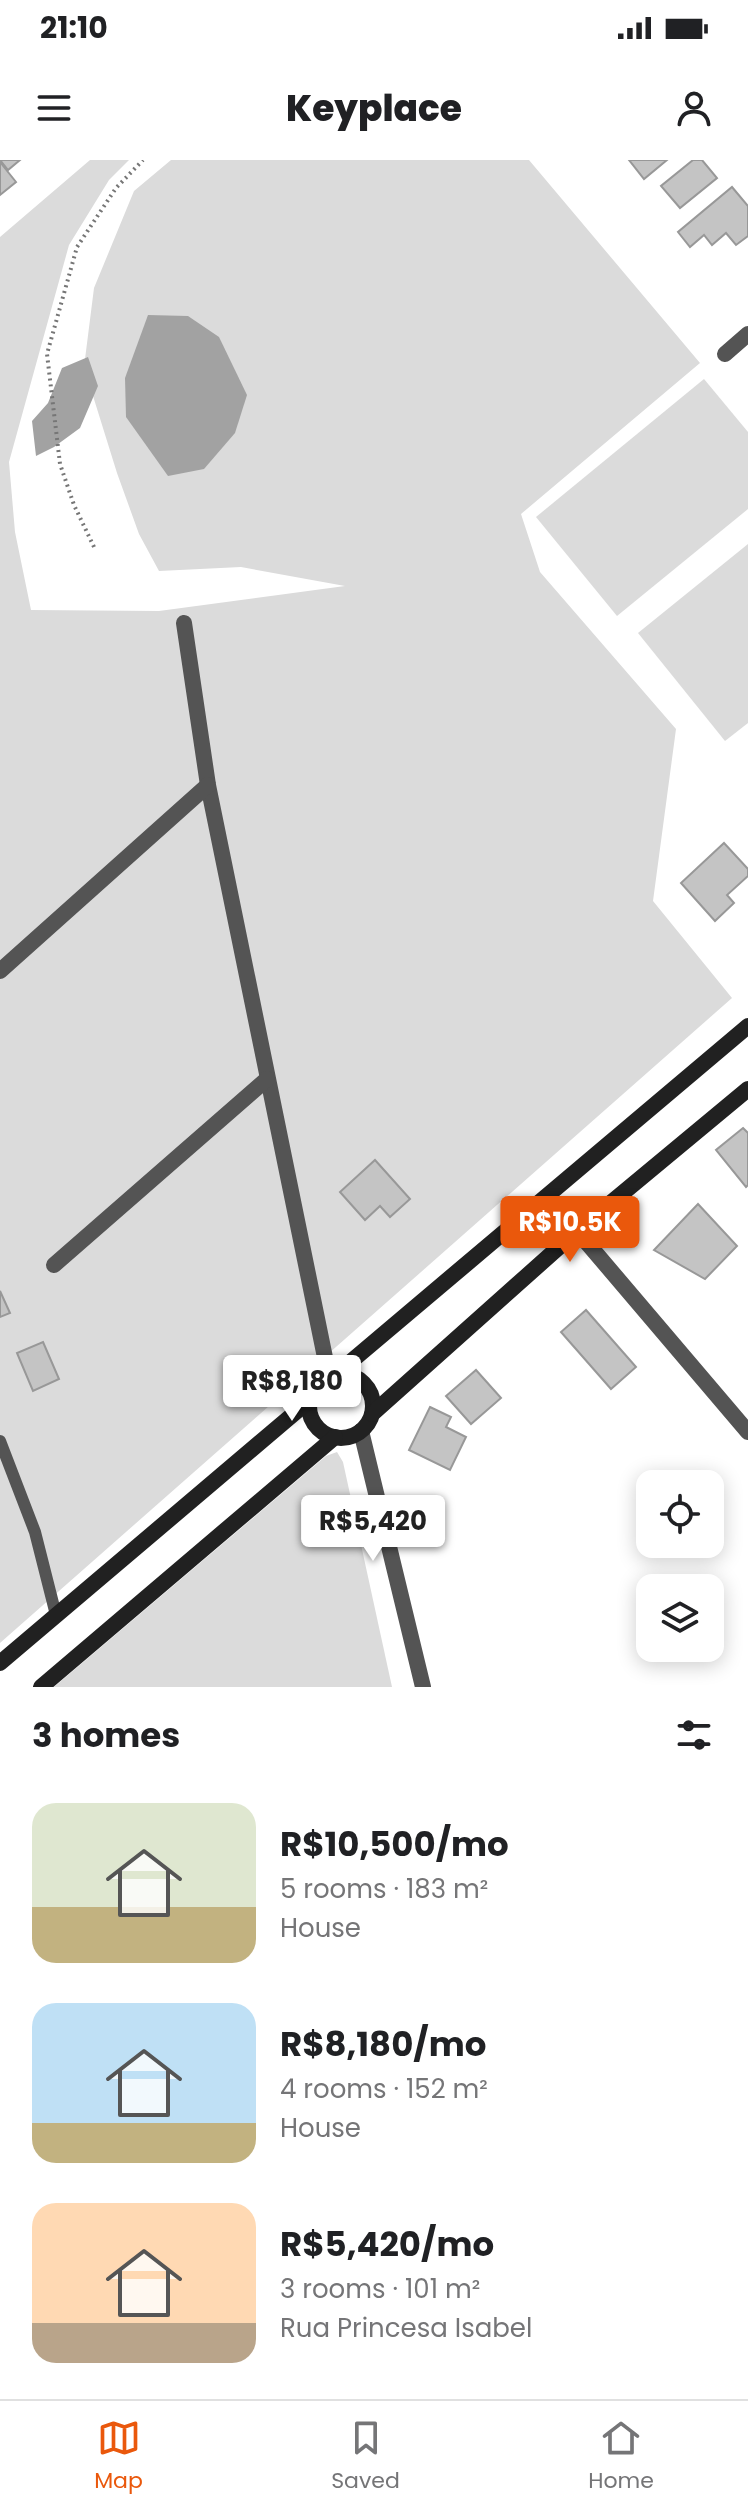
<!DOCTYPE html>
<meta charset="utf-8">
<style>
body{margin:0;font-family:Poppins,sans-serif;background:#f2f2f2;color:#202124;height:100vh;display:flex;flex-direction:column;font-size:30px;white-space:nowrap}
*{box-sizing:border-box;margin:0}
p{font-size:26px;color:#757577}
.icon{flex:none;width:44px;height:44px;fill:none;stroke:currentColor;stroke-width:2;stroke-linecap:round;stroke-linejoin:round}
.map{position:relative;height:1527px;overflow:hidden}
.sheet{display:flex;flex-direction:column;background:#fff;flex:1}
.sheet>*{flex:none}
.controls{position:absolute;left:636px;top:1310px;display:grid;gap:16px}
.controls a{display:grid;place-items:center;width:88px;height:88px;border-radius:16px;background:#fff;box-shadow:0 4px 20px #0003;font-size:40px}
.price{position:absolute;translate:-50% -68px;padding:0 18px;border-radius:8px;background:#fff;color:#222;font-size:26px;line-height:52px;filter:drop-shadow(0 2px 4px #0008)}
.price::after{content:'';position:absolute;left:50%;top:48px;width:24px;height:18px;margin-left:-12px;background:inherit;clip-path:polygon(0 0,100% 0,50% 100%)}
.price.current{background:#ea580c;color:#fff}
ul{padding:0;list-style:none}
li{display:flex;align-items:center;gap:24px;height:200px;padding:0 32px}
li span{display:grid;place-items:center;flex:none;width:224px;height:160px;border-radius:24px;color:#555}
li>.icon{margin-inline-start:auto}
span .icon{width:96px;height:96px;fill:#fffc;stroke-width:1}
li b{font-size:34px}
h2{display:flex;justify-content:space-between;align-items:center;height:96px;padding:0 32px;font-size:34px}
.status{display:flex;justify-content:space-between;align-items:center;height:56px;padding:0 40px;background:#fff;direction:ltr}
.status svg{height:22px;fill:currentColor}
header{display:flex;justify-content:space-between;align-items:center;height:104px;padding:0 32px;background:#fff;font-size:36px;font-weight:800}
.menu{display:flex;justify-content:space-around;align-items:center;height:112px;border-top:2px solid #e0e0e0;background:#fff;font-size:22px;color:#757577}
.menu a{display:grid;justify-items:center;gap:4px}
.menu .current{color:#ea580c}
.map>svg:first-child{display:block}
.green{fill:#dbdbdb}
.water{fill:#a2a2a2}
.building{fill:#c4c4c4;stroke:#989898;stroke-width:2}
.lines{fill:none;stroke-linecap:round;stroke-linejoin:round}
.path{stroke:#767676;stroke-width:4;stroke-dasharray:2 4;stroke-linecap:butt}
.lane{stroke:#545454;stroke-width:12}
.street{stroke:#545454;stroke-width:16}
.secondary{stroke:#212121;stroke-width:16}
</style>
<div class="status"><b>21:10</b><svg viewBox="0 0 49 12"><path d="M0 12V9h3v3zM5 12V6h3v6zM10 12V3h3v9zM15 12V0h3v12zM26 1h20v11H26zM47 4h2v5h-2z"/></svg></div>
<header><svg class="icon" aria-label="menu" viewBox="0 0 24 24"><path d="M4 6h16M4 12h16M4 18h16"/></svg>Keyplace<svg class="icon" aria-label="person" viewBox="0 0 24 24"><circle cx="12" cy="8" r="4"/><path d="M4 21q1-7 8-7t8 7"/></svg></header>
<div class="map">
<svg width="748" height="1527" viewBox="0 0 748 1527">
<rect width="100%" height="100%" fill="#fff"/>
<g class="green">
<path d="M90 0H129L109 20 69 85 9 302 15 372 31 450 159 451 345 426 241 407 159 411 139 374 117 313 84 207 94 128 134 31 171 0H529L700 203 521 354 540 412 676 569 653 741 732 838 0 1483V77Z"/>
<path d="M704 219 748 272V349L617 456 536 357Z"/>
<path d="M748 384V563L725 581 638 473Z"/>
<path d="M337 1292 343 1302 392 1527H54L326 1296Z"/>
</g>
<g class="water">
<path d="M148 155 188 156 219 177 247 235 235 273 204 309 168 316 126 257 125 218Z"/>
<path d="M88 197 98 226 80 268 54 287 36 296 32 261 48 243 62 208Z"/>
</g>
<g class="building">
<path d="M0 0H20L8 10Z"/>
<path d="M629 0H667L644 19Z"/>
<path d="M693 0H702L717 18 680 48 661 26Z"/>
<path d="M0 2 16 22 0 35Z"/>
<path d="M732 27 748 46V76L736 85 726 73 712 85 704 75 690 87 678 72Z"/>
<path d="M724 683 748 709V716L727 735 734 743 715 761 681 723Z"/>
<path d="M743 968 748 973V1025L746 1027 716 990Z"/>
<path d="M375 1000 410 1039 390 1057 380 1046 365 1060 340 1032Z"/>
<path d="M698 1044 737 1086 705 1119 654 1090Z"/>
<path d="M0 1131 10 1153 0 1157Z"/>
<path d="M586 1150 636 1207 611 1229 561 1172Z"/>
<path d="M43 1182 59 1219 33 1231 17 1193Z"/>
<path d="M476 1210 501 1238 471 1264 446 1236Z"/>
<path d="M430 1247 451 1257 446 1267 466 1277 450 1310 409 1290Z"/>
</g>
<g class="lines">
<path class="path" d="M94 387 74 345 60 304 47 194 77 87 116 28 143 0"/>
<path class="lane" d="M0 1281 35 1372 56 1455"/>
<g class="street">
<path d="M725 194 748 174"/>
<path d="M184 463 208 625 329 1217"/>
<path d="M0 811 208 625"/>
<path d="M577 1071 748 1272"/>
<path d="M54 1105 267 919"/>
<path d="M361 1271 423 1527"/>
</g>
<g class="secondary">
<circle cx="341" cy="1246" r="32"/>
<path d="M335 1215 748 866"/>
<path d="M372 1254 577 1071 748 929"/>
<path d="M0 1503 310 1240"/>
<path d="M41 1527 335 1277"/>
</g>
</g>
</svg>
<div class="controls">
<a><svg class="icon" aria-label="locate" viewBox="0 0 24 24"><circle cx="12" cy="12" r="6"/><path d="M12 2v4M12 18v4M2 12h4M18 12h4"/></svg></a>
<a><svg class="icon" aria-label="layers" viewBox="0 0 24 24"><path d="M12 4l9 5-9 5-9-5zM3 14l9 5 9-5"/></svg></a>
</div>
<b class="price current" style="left:570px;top:1104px">R$10.5K</b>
<b class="price" style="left:292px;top:1263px">R$8,180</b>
<b class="price" style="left:373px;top:1403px">R$5,420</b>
</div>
<section class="sheet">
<h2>3 homes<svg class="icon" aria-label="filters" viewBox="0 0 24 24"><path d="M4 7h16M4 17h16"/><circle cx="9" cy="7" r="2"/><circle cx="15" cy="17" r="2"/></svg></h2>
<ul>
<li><span style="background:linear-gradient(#dfe7d0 65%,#c2b280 0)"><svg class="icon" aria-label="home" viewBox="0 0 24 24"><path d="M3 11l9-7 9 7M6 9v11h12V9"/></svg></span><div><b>R$10,500/mo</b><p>5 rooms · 183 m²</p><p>House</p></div></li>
<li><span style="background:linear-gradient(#bfe0f5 75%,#c2b280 0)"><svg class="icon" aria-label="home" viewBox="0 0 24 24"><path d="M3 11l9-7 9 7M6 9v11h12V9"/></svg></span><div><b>R$8,180/mo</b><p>4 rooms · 152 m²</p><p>House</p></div></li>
<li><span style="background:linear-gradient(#ffd9b3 75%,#b9a48a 0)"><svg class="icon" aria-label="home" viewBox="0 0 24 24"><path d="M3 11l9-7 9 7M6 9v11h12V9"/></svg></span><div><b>R$5,420/mo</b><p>3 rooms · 101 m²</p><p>Rua Princesa Isabel</p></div></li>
</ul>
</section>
<nav class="menu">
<a class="current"><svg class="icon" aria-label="map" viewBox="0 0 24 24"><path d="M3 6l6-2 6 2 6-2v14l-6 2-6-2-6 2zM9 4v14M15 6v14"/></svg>Map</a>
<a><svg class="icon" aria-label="saved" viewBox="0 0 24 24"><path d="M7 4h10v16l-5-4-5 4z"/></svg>Saved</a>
<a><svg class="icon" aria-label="home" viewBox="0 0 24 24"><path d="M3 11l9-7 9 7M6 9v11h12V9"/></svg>Home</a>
</nav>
